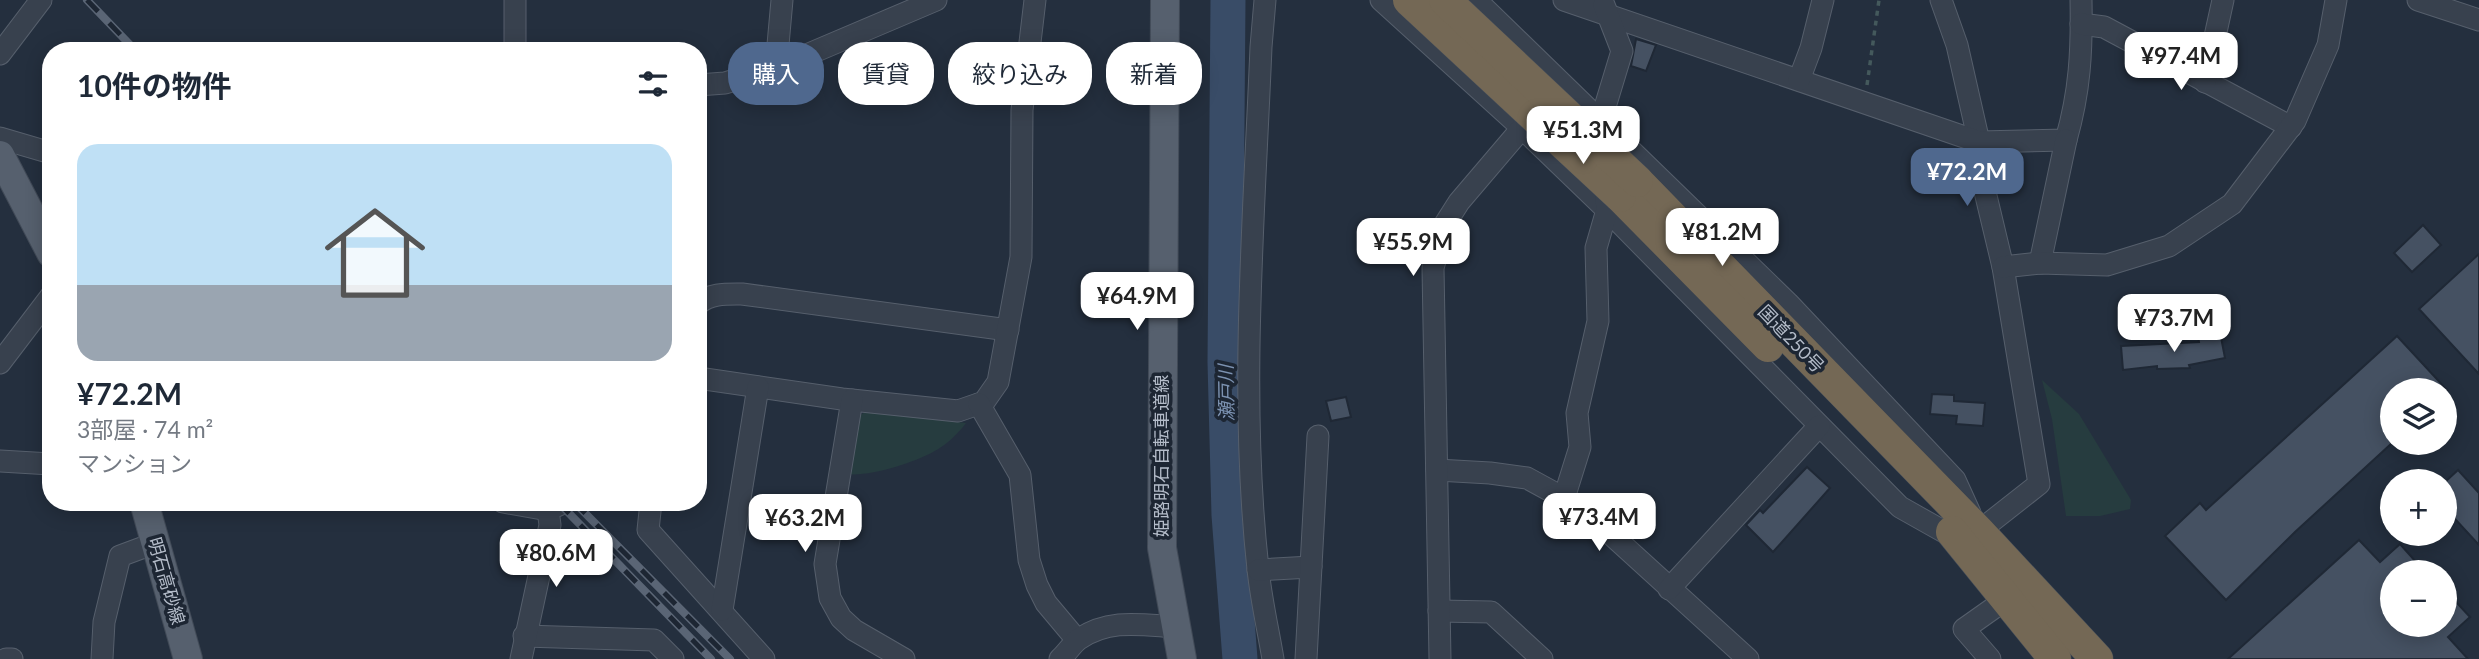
<!DOCTYPE html>
<html lang="ja">
<meta charset="utf-8">
<style>
body{margin:0;font-family:Lato,"Noto Sans JP",sans-serif;background:#f2f2f3;color:#1f2937;height:100vh;display:flex;flex-direction:column;font-size:26px;white-space:nowrap}
*{box-sizing:border-box;margin:0}
p{font-size:23px;color:#747a83}
.icon{flex:none;width:38px;height:38px;fill:none;stroke:currentColor;stroke-width:2;stroke-linecap:round;stroke-linejoin:round}
.map{position:relative;flex:1;overflow:hidden}
.drawer{position:absolute;left:42px;top:42px;width:665px;height:469px;display:flex;flex-direction:column;background:#fff;border-radius:28px;box-shadow:0 4px 18px #0003}
.drawer>*{flex:none}
.guide{position:absolute;left:728px;top:42px;width:665px;height:63px;display:flex;gap:14px}
.controls{position:absolute;left:2380px;top:378px;display:grid;gap:14px}
.controls a{display:grid;place-items:center;width:77px;height:77px;border-radius:50%;background:#fff;box-shadow:0 4px 18px #0003;font-size:35px}
.price{position:absolute;translate:-50% -60px;padding:0 16px;border-radius:14px;background:#fff;color:#222;font-size:23px;line-height:46px;filter:drop-shadow(0 2px 4px #0008)}
.price::after{content:'';position:absolute;left:50%;top:42px;width:21px;height:16px;margin-left:-10px;background:inherit;clip-path:polygon(0 0,100% 0,50% 100%)}
.price.current{background:#4f688e;color:#fff}
ul{padding:0;list-style:none}
li{display:grid;align-content:center;gap:14px;height:371px;padding:0 35px}
li+li{border-top:2px solid #e0e1e3}
li span{display:grid;place-items:center;height:217px;border-radius:21px;color:#555}
li>.icon{margin-inline-start:auto}
span .icon{width:126px;height:126px;fill:#fffc;stroke-width:1}
li b{font-size:30px}
h2{display:flex;justify-content:space-between;align-items:center;height:84px;padding:0 35px;font-size:30px}
.chip{padding:0 24px;border-radius:28px;background:#fff;box-shadow:0 4px 18px #0003;font-size:24px;line-height:63px}
.chip.current{background:#4f688e;color:#fff}
.map>svg:first-child{display:block}
.green{fill:#263c3f}
.lines{fill:none;stroke-linecap:round;stroke-linejoin:round}
.river{stroke:#394c67;stroke-width:35}
.building{fill:#455162;stroke:#1f2835;stroke-width:2}
.minor-casing{stroke:#565f6c;stroke-width:23}
.major-casing{stroke:#414a57;stroke-width:30}
.highway-casing{stroke:#434c59;stroke-width:33}
.path{stroke:#44595c;stroke-width:3.5;stroke-dasharray:5 5;stroke-linecap:butt}
.minor{stroke:#38414e;stroke-width:21}
.major{stroke:#56606e;stroke-width:28}
.highway{stroke:#746855;stroke-width:32}
.rail-casing{stroke:#5a6575;stroke-width:8}
.rail{stroke:#1d2633;stroke-width:5;stroke-dasharray:16;stroke-linecap:butt}
.highway-bridge-casing{stroke:#434c59;stroke-width:33;stroke-linecap:butt}
.highway-bridge{stroke:#746855;stroke-width:32}
.labels{text-anchor:middle;stroke-width:7;stroke-linejoin:round;paint-order:stroke}
.street-label{font-size:18px;fill:#b4bcc9;stroke:#1d2633}
.water-label{font-size:19px;font-style:italic;fill:#7c92b1;stroke:#1d2633}
</style>
<div class="map">
<svg width="2479" height="659" viewBox="0 0 2479 659">
<rect width="100%" height="100%" fill="#242f3e"/>
<g class="green">
<path d="M2042 380 2079 414 2131 500 2130 509 2100 516H2066L2052 419Z"/>
<path d="M868 410 966 423C957 435 946 445 933 452 913 463 869 477 847 474L855 419Z"/>
</g>
<g class="lines">
<path class="river" d="M1228 0 1225 362 1229 515 1240 659"/>
</g>
<g class="building">
<path d="M1636 39 1656 45 1646 71 1631 66Z"/>
<path d="M2423 225 2441 245 2412 272 2394 253Z"/>
<path d="M2479 254V374L2419 309Z"/>
<path d="M2220 332 2225 358 2189 365 2190 368 2157 369V366L2123 370 2121 346 2199 342 2198 336Z"/>
<path d="M2397 336 2447 390H2392V443L2295 532 2226 600 2165 536 2200 503 2206 510Z"/>
<path d="M1932 394 1954 395V401L1985 403 1983 426 1956 424 1957 416 1930 414Z"/>
<path d="M1346 397 1351 417 1331 421 1326 401Z"/>
<path d="M1807 467 1830 488 1773 552 1746 525 1760 510 1763 513Z"/>
<path d="M2458 470 2479 493V545L2445 508V482Z"/>
<path d="M2359 540 2380 562 2400 544 2425 572H2392V625H2445V590L2470 617 2448 637 2468 659H2228Z"/>
</g>
<g class="lines">
<defs>
<g id="minor">
<path d="M515 0V51"/>
<path d="M1265 0 1261 47C1254 220 1239 396 1258 569 1261 599 1268 629 1273 659"/>
<path d="M1381 0 1522 128 1607 210 1900 507 1964 543 2039 484 2003 267 1981 175 1979 142 1957 45 1941 0"/>
<path d="M1476 0 1788 303 1955 480 1970 513"/>
<path d="M1564 0 1979 142 2066 140C2080 91 2082 51 2081 0"/>
<path d="M2418 0 2479 20"/>
<path d="M2081 24 2104 27 2291 127"/>
<path d="M0 54 41 0"/>
<path d="M776 67 782 0"/>
<path d="M1799 80 1811 48 1823 0"/>
<path d="M2205 82 2223 0"/>
<path d="M698 85 725 83 783 65 936 0"/>
<path d="M1602 131 1601 120 1622 51 1604 5"/>
<path d="M0 138 51 153"/>
<path d="M2040 263 2066 140"/>
<path d="M2003 267 2040 263 2107 265 2169 246 2232 204 2295 121 2328 45 2336 0"/>
<path d="M698 304C710 293 727 294 742 294L1008 330"/>
<path d="M0 363 51 296"/>
<path d="M698 378 842 399 958 411 984 402 998 382 1021 257 1022 110 1035 0"/>
<path d="M852 400 825 564 830 598 841 618 854 630 904 659"/>
<path d="M979 404 1020 475 1029 560 1037 585 1046 603 1077 640"/>
<path d="M0 461 51 464"/>
<path d="M1437 470 1490 473 1527 478 1582 508 1748 659"/>
<path d="M1564 498 1580 447 1577 413 1598 321 1596 248 1607 210 1606 198"/>
<path d="M503 502 548 510"/>
<path d="M651 502 648 530 764 659"/>
<path d="M1258 570 1311 567"/>
<path d="M1669 589 1819 426"/>
<path d="M722 610 758 387"/>
<path d="M1439 611 1491 612 1542 659"/>
<path d="M524 636 654 640 673 659"/>
<path d="M6 659H12"/>
<path d="M102 659 104 622 120 556 155 543"/>
<path d="M521 659 550 525 548 510 565 502"/>
<path d="M1060 659C1067 653 1072 644 1079 639 1110 618 1142 625 1176 627"/>
<path d="M1306 659 1318 436"/>
<path d="M1440 659 1433 268 1445 224 1459 202 1522 128"/>
<path d="M1990 659 1964 629 2005 600"/>
</g>
<g id="major">
<path d="M1165 0 1162 548 1182 659"/>
<path d="M0 155 51 253"/>
<path d="M144 502 188 659"/>
</g>
<g id="highway">
<path d="M1637 181 1978 531 2097 659"/>
<path d="M1620 196 1768 346"/>
<path d="M1952 532 2055 659"/>
</g>
</defs>
<use href="#minor" class="minor-casing"/>
<use href="#major" class="major-casing"/>
<use href="#highway" class="highway-casing"/>
<path class="path" d="M1867 85 1879 0"/>
<use href="#minor" class="minor"/>
<use href="#major" class="major"/>
<use href="#highway" class="highway"/>
<defs>
<g id="rail">
<path d="M87 0 136 51"/>
<path d="M558 502 711 659"/>
<path d="M574 502 730 659"/>
</g>
</defs>
<use href="#rail" class="rail-casing"/>
<use href="#rail" class="rail"/>
<defs>
<g id="highway-bridge">
<path d="M1409 0 1620 196"/>
<path d="M1445 0 1637 181"/>
</g>
</defs>
<use href="#highway-bridge" class="highway-bridge-casing"/>
<use href="#highway-bridge" class="highway-bridge"/>
</g>
<g class="labels">
<g class="street-label">
<text transform="translate(1791 339) rotate(46)" y="6">国道250号</text>
<text transform="translate(1162 456) rotate(-90)" y="6">姫路明石自転車道線</text>
<text transform="translate(166 581) rotate(74)" y="6">明石高砂線</text>
</g>
<g class="water-label">
<text transform="translate(1226 393) rotate(-91)" y="7">瀬戸川</text>
</g>
</g>
</svg>
<div class="controls">
<a><svg class="icon" aria-label="layers" viewBox="0 0 24 24"><path d="M12 4l9 5-9 5-9-5zM3 14l9 5 9-5"/></svg></a>
<a>+</a>
<a>−</a>
</div>
<b class="price" style="left:2181px;top:92px">¥97.4M</b>
<b class="price" style="left:1583px;top:166px">¥51.3M</b>
<b class="price current" style="left:1967px;top:208px">¥72.2M</b>
<b class="price" style="left:1722px;top:268px">¥81.2M</b>
<b class="price" style="left:1413px;top:278px">¥55.9M</b>
<b class="price" style="left:1137px;top:332px">¥64.9M</b>
<b class="price" style="left:2174px;top:354px">¥73.7M</b>
<b class="price" style="left:1599px;top:553px">¥73.4M</b>
<b class="price" style="left:805px;top:554px">¥63.2M</b>
<b class="price" style="left:556px;top:589px">¥80.6M</b>
<div class="guide">
<a class="chip current">購入</a>
<a class="chip">賃貸</a>
<a class="chip">絞り込み</a>
<a class="chip">新着</a>
</div>
<section class="drawer">
<h2>10件の物件<svg class="icon" aria-label="filters" viewBox="0 0 24 24"><path d="M4 7h16M4 17h16"/><circle cx="9" cy="7" r="2"/><circle cx="15" cy="17" r="2"/></svg></h2>
<ul>
<li><span style="background:linear-gradient(#bfe0f5 65%,#9aa5b1 0)"><svg class="icon" aria-label="home" viewBox="0 0 24 24"><path d="M3 11l9-7 9 7M6 9v11h12V9"/></svg></span><div><b>¥72.2M</b><p>3部屋 · 74 m²</p><p>マンション</p></div></li>
</ul>
</section>
</div>
